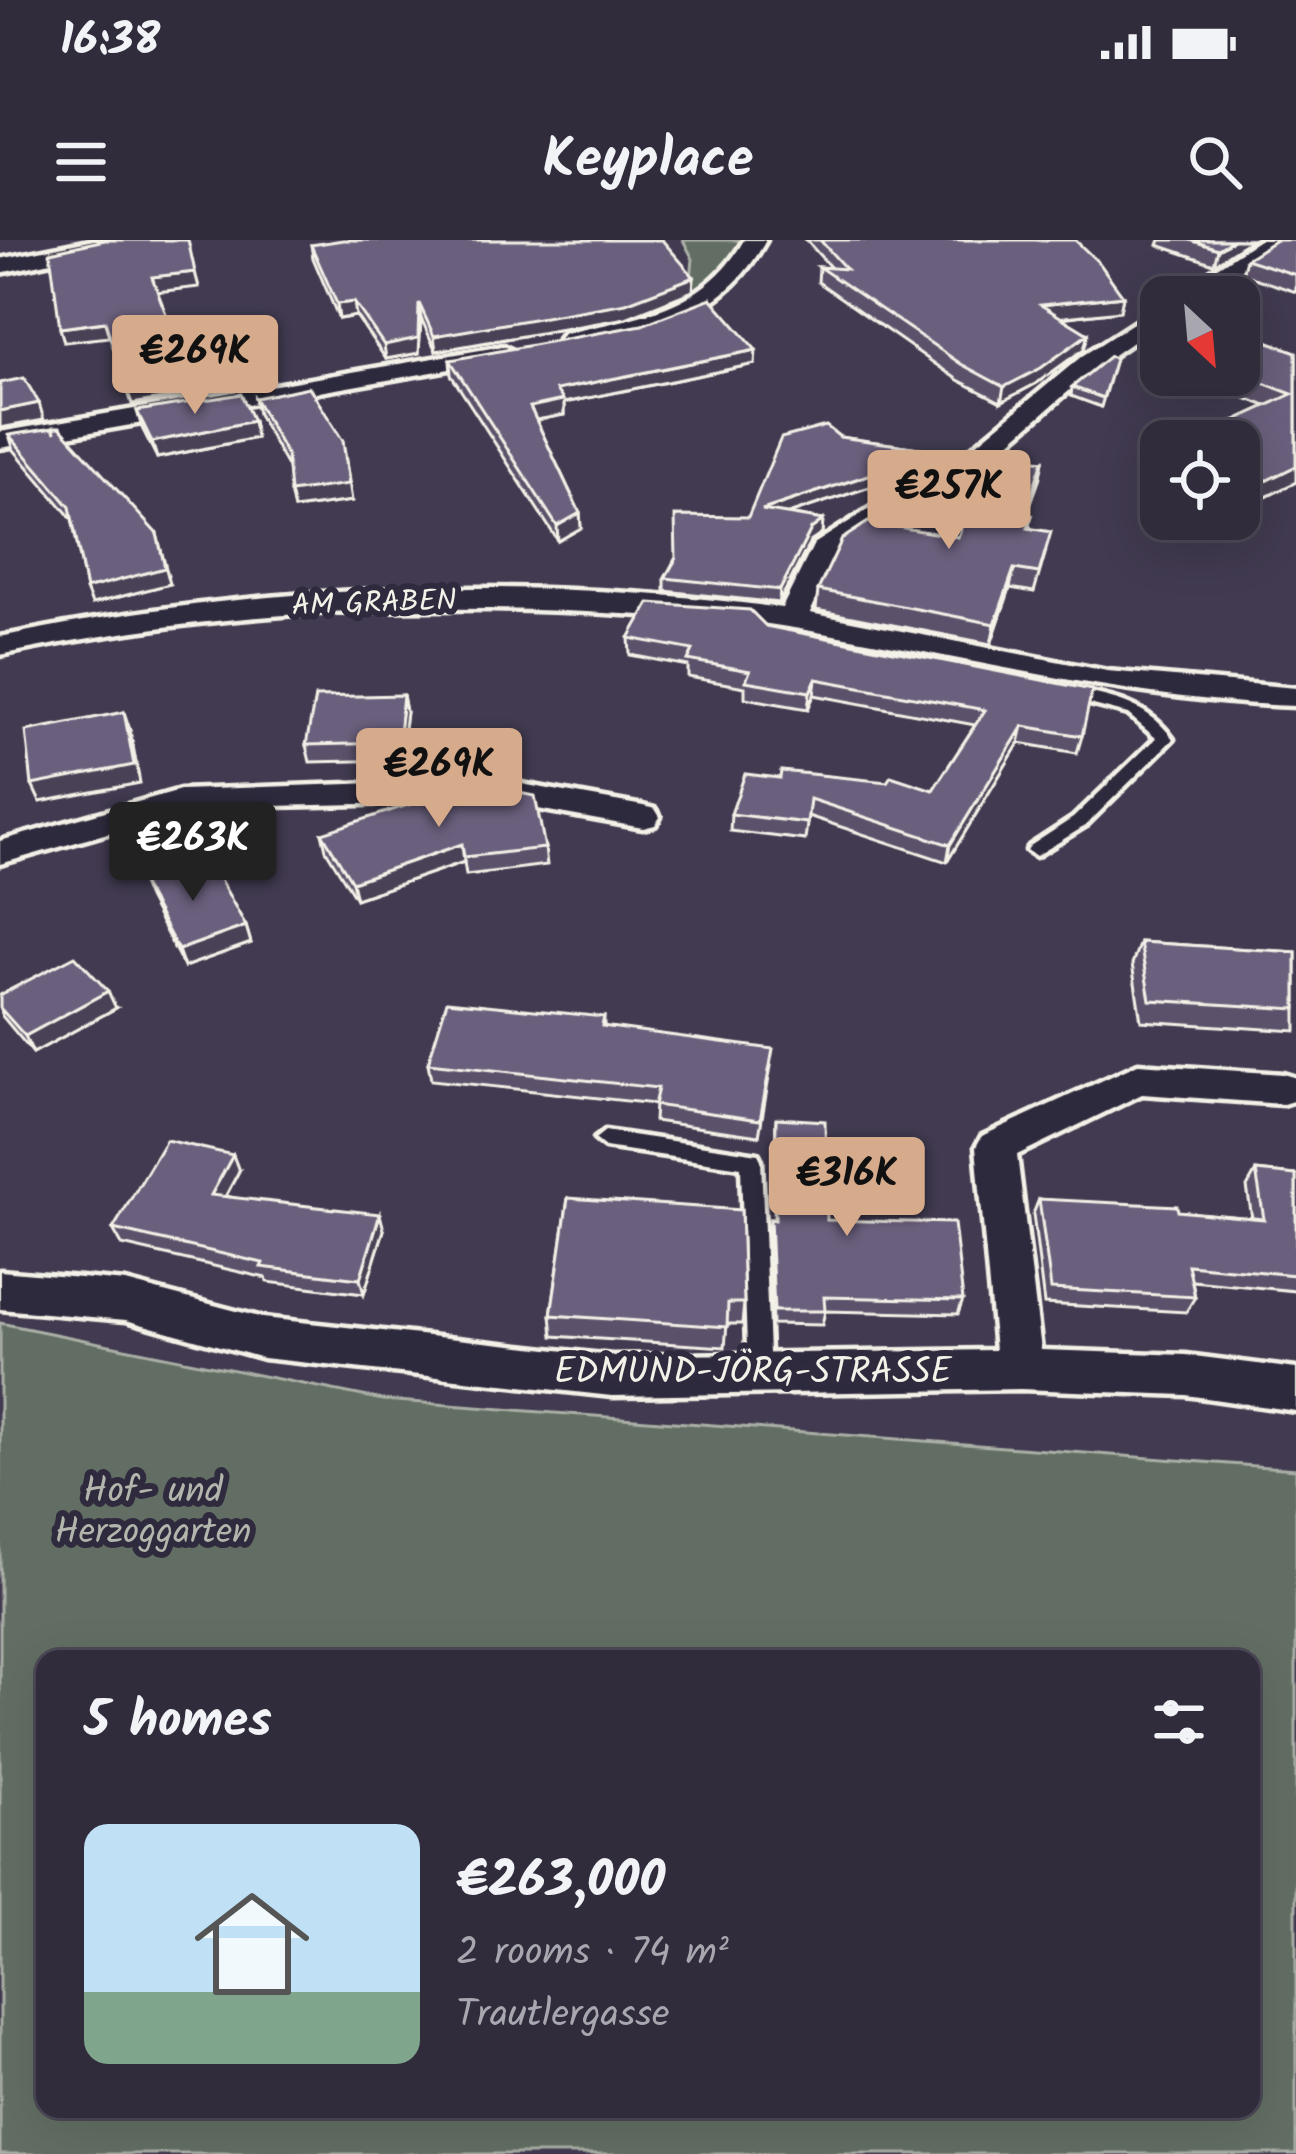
<!DOCTYPE html>
<meta charset="utf-8">
<style>
body{margin:0;font-family:Kalam,sans-serif;background:#3d3847;color:#f1f3f6;height:100vh;display:flex;flex-direction:column;font-size:45px;white-space:nowrap}
*{box-sizing:border-box;margin:0}
p{font-size:39px;color:#a8a7af}
.icon{flex:none;width:66px;height:66px;fill:none;stroke:currentColor;stroke-width:2;stroke-linecap:round;stroke-linejoin:round}
.map{position:relative;flex:1;overflow:hidden}
.details{position:absolute;left:36px;top:1410px;width:1224px;height:468px;display:flex;flex-direction:column;background:#312c3c;border-radius:24px;box-shadow:0 12px 48px #0002,0 0 0 3px #4c4856}
.details>*{flex:none}
.needle{width:78px;rotate:154deg}
.tools{position:absolute;left:1140px;top:36px;display:grid;gap:24px}
.tools a{display:grid;place-items:center;width:120px;height:120px;border-radius:24px;background:#312c3c;box-shadow:0 12px 48px #0002,0 0 0 3px #4c4856;font-size:60px}
.price{position:absolute;translate:-50% -102px;padding:0 27px;border-radius:12px;background:#d6ab8b;color:#111;font-size:39px;line-height:78px;filter:drop-shadow(0 3px 6px #0008)}
.price::after{content:'';position:absolute;left:50%;top:72px;width:36px;height:27px;margin-left:-18px;background:inherit;clip-path:polygon(0 0,100% 0,50% 100%)}
.price.current{background:#222;color:#fff}
ul{padding:0;list-style:none}
li{display:flex;align-items:center;gap:36px;height:300px;padding:0 48px}
li+li{border-top:3px solid #4c4856}
li span{display:grid;place-items:center;flex:none;width:336px;height:240px;border-radius:24px;color:#555}
li>.icon{margin-inline-start:auto}
span .icon{width:144px;height:144px;fill:#fffc;stroke-width:1}
li b{font-size:51px}
h2{display:flex;justify-content:space-between;align-items:center;height:144px;padding:0 48px;font-size:51px}
.status{display:flex;justify-content:space-between;align-items:center;height:84px;padding:0 60px;background:#312c3c;direction:ltr}
.status svg{height:33px;fill:currentColor}
header{display:flex;justify-content:space-between;align-items:center;height:156px;padding:0 48px;background:#312c3c;font-size:54px;font-weight:700}
.map>svg:first-child{display:block}
.green{fill:#626e63;stroke:#abb0a6;stroke-width:3;fill-rule:evenodd}
.lines{fill:none;stroke-linecap:round;stroke-linejoin:round}
.service-casing{stroke:#f4f1e8;stroke-width:9}
.minor-casing{stroke:#f4f1e8;stroke-width:9}
.service{fill:#2f2a3d;fill-rule:evenodd}
.minor{fill:#2f2a3d;fill-rule:evenodd}
.wall{fill:#5b516a;stroke:#f4f1e8;stroke-width:3}
.shaded-wall{fill:#4a4256;stroke:#f4f1e8;stroke-width:3}
.building{fill:#6a5e7b;stroke:#f4f1e8;stroke-width:3}
.labels{text-anchor:middle;stroke-width:12;stroke-linejoin:round;paint-order:stroke}
.far-street-label{font-size:30px;fill:#f4f1e8;stroke:#2f2a3d}
.street-label{font-size:36px;fill:#f4f1e8;stroke:#2f2a3d}
.park-label{font-size:36px;fill:#b2b6ac;stroke:#2f2a3d}
</style>
<div class="status"><b>16:38</b><svg viewBox="0 0 49 12"><path d="M0 12V9h3v3zM5 12V6h3v6zM10 12V3h3v9zM15 12V0h3v12zM26 1h20v11H26zM47 4h2v5h-2z"/></svg></div>
<header><svg class="icon" aria-label="menu" viewBox="0 0 24 24"><path d="M4 6h16M4 12h16M4 18h16"/></svg>Keyplace<svg class="icon" aria-label="search" viewBox="0 0 24 24"><circle cx="10" cy="10" r="6"/><path d="M15 15l6 6"/></svg></header>
<div class="map">
<svg width="1296" height="1914" viewBox="0 0 1296 1914">
<rect width="100%" height="100%" fill="#413a50"/>
<filter id="ink" filterUnits="userSpaceOnUse"><feTurbulence type="fractalNoise" baseFrequency=".00833" numOctaves="2"/><feDisplacementMap in="SourceGraphic" scale="24" xChannelSelector="R" yChannelSelector="G"/><feConvolveMatrix kernelMatrix="1 2 1 2 8 2 1 2 1" color-interpolation-filters="sRGB"/></filter>
<g filter="url(#ink)">
<g class="green">
<path d="M683 0H743L726 32 689 59 693 19Z"/>
<path d="M0 1083 383 1160 1296 1229V1914H0ZM1251 1419V1869H45V1419Z"/>
</g>
<g class="lines">
<defs>
<g id="service">
<path d="M1064 448C1107 456 1146 461 1173 499L1085 586 1036 616 1027 610 1030 606 1073 578 1156 498 1128 474 1059 456 1056 453Z"/>
<path d="M605 891 758 914 761 920 770 1137 767 1144 759 1147 751 1144 748 1137 741 927 605 907 595 899Z"/>
</g>
<g id="minor">
<path d="M94 0H136L125 6 0 33V19Z"/>
<path d="M744 0H766C722 81 654 89 571 106L559 99 563 94C635 77 705 71 744 0Z"/>
<path d="M1259 0H1285L1198 57H1171Z"/>
<path d="M1161 65V82L1098 126 963 242 903 272 836 315 810 373 1107 431 1296 448V466C1125 460 963 416 794 388 738 378 680 377 623 374 412 361 206 371 0 415V397C255 343 524 334 782 368L814 304 883 260 945 230 1082 116Z"/>
<path d="M504 106 516 113 512 118 0 208V192Z"/>
<path d="M494 539 643 566 655 569 660 577 655 585 643 588 494 561 271 566 181 572 0 624V601L180 550Z"/>
<path d="M1138 824 1283 834 1296 838V860L1283 864 1142 854 1017 915 1041 1110 1186 1115 1296 1129V1171L1186 1155 1020 1149 612 1156 263 1118 126 1080 0 1069V1031L126 1042 263 1078 612 1116 995 1110 976 907 982 896Z"/>
</g>
</defs>
<use href="#service" class="service-casing"/>
<use href="#minor" class="minor-casing"/>
<use href="#service" class="service"/>
<use href="#minor" class="minor"/>
</g>
<g class="wall">
<path d="M806 0H1075L1123 56 1120 71 1061 78 1088 94 1084 109 1037 143 1001 162 958 140 818 42 819 27 831 28Z"/>
<path d="M1160 0H1251L1214 24 1158 5Z"/>
<path d="M1296 0V52L1242 34 1246 19Z"/>
<path d="M311 5 694 37 693 51 626 78 436 111 421 78 419 113 386 119 356 76 339 79 313 18Z"/>
<path d="M1239 91 1296 112V242L1240 270 1239 201 1266 166 1188 136 1239 135Z"/>
<path d="M1115 119 1101 167 1071 156 1072 147Z"/>
<path d="M450 120 755 124 564 163V175L536 180 580 273 581 288 558 301 451 135Z"/>
<path d="M255 158 352 261 294 269 288 228 258 174Z"/>
<path d="M137 171 253 181 256 198 157 218 142 188Z"/>
<path d="M9 195 170 344 92 364 86 349 72 279 14 210Z"/>
<path d="M840 197 941 211 939 224 788 274 823 280 822 294 810 302 779 363 665 351V338L675 319 748 277Z"/>
<path d="M1043 221 1039 240 1025 279 1046 311 1034 352 1010 348 991 404 816 370 818 350 958 297Z"/>
<path d="M766 386 1082 496 1077 513 1019 503 947 622 808 576 805 600 730 591 731 574 780 538 933 550 975 485 814 455 808 469 745 458V447L688 437V426L630 415 629 398Z"/>
<path d="M403 455 406 472 400 520 310 522 306 505Z"/>
<path d="M322 593 545 608 547 625 466 635 464 622 356 659 326 610Z"/>
<path d="M141 641 246 686 251 703 184 727 148 658Z"/>
<path d="M1140 702 1296 712V791L1141 781 1132 724Z"/>
<path d="M0 755 116 768 33 813 2 776Z"/>
<path d="M604 777V787L771 826 759 896 654 881 655 864 431 840 428 823Z"/>
<path d="M776 878 827 980 963 1060 958 1074 825 1071 822 1085 772 1084 769 994 770 979H774Z"/>
<path d="M239 931 226 956 384 990 364 1054 267 1042 266 1038 122 1005 113 989Z"/>
<path d="M1256 931 1296 935V1051L1192 1041 1195 1057 1186 1072 1044 1064 1033 974 1039 959 1252 978 1247 947Z"/>
<path d="M568 958 744 1063 742 1084H727L725 1107 553 1096 551 1075Z"/>
</g>
<g class="shaded-wall">
<path d="M1233 0H1251L1214 24 1218 9Z"/>
<path d="M195 32 199 47 156 52 152 37Z"/>
<path d="M694 37 693 51 626 78 436 111 434 96Z"/>
<path d="M1123 56 1120 71 1038 80 1041 65Z"/>
<path d="M354 62 356 76 339 79 337 64Z"/>
<path d="M419 63 421 78 419 113 386 119 384 105Z"/>
<path d="M105 82 109 97 64 102 60 88Z"/>
<path d="M1088 94 1084 109 1037 143 1001 162 1004 147Z"/>
<path d="M756 110 755 124 564 163V175L531 181 530 167 556 150Z"/>
<path d="M232 131 235 146 132 164 127 149Z"/>
<path d="M39 163 44 180 0 188V171Z"/>
<path d="M253 181 256 198 157 218 152 202Z"/>
<path d="M343 201 352 261 294 269 290 252Z"/>
<path d="M941 211 939 224 761 283 762 270Z"/>
<path d="M1043 221 1039 240 1018 299 1022 280Z"/>
<path d="M1296 226V242L1240 270 1247 250Z"/>
<path d="M580 273 581 288 558 301 557 286Z"/>
<path d="M823 280 822 294 810 302 779 363 780 350 811 289Z"/>
<path d="M157 294 170 344 92 364 86 349Z"/>
<path d="M1014 329 1010 348 991 404 995 384Z"/>
<path d="M816 439 814 455 808 469 810 452Z"/>
<path d="M403 455 406 472 400 520 398 503Z"/>
<path d="M124 472 130 490 140 543 40 562 32 545Z"/>
<path d="M1023 486 1019 503 947 622 950 605Z"/>
<path d="M462 604 464 622 356 659 352 642Z"/>
<path d="M246 686 251 703 184 727 178 710Z"/>
<path d="M108 751 116 768 33 813 25 796Z"/>
<path d="M233 915 239 931 218 970 211 955Z"/>
<path d="M380 974 384 990 364 1054 360 1039Z"/>
</g>
<g class="building">
<path d="M105 0H188L195 32 152 37 182 116 223 110 232 131 127 149 105 82 60 88 50 12Z"/>
<path d="M343 0H662L694 37 626 63 434 96 419 63 418 98 384 105 354 62 337 64 311 5Z"/>
<path d="M820 0H1075L1100 24 1123 56 1041 65 1088 94 1041 128 1004 147 961 124 819 27 846 29Z"/>
<path d="M1190 0H1233L1218 9Z"/>
<path d="M1276 0H1296V35L1246 19Z"/>
<path d="M711 58 756 110 556 150 563 160 530 167 580 273 557 286 450 120 642 85Z"/>
<path d="M1239 91 1296 112V226L1247 250 1239 246V201H1190L1292 154 1239 134Z"/>
<path d="M1110 116 1115 119 1103 158 1072 147Z"/>
<path d="M24 138 39 163 0 171V143Z"/>
<path d="M309 147 343 201 349 244 290 252 287 216 255 158Z"/>
<path d="M241 154 253 181 152 202 137 171Z"/>
<path d="M826 186 840 197 941 211 762 270 823 280 811 289 780 350 665 338 676 319 675 276 748 277 781 198Z"/>
<path d="M54 187H60L157 294 165 328 86 349 70 267 9 195 53 188 55 193Z"/>
<path d="M989 213 1043 221 1022 280 1032 276 1028 288 1051 292 1039 333 1014 329 995 384 818 350 842 299 868 282 958 297Z"/>
<path d="M649 363 750 370 766 386 1092 450 1082 496 1023 486 950 605 810 559 807 583 731 574 745 534 780 538 781 531 887 542 891 536 933 550 985 470 816 439 810 452 746 441 750 431 688 420 693 410 629 398Z"/>
<path d="M403 455 398 503 306 505 315 457Z"/>
<path d="M124 472 134 525 32 545 26 491Z"/>
<path d="M492 548 535 556 545 608 464 617 462 604 352 642 322 593 457 549Z"/>
<path d="M208 618 246 686 178 710 141 641Z"/>
<path d="M1140 702 1296 712V769L1150 760Z"/>
<path d="M75 716 108 751 25 796 0 768V755Z"/>
<path d="M447 761 604 777 602 786 773 809 760 880 654 865 658 848 428 823Z"/>
<path d="M776 878 825 881 827 980 954 983 963 1060 824 1057 825 1071H774L770 979 775 980Z"/>
<path d="M166 900 233 915 211 955 380 974 360 1039 261 1027 263 1023 113 989Z"/>
<path d="M1256 931 1296 935V1035L1188 1025 1195 1057 1051 1049 1039 959 1177 966 1178 971 1264 979Z"/>
<path d="M568 958 741 970 744 1063H728L727 1087 551 1075Z"/>
</g>
</g>
<g class="labels">
<g class="far-street-label">
<text transform="translate(374 362) rotate(-2)" y="10">AM GRABEN</text>
</g>
<g class="street-label">
<text x="753" y="1143">EDMUND-JÖRG-STRASSE</text>
</g>
<g class="park-label">
<text x="153" y="1262">Hof- und<tspan x="153" dy="41">Herzoggarten</tspan></text>
</g>
</g>
</svg>
<div class="tools">
<a><svg class="needle" viewBox="-14 -14 28 28"><path d="M0-13l5 13h-10z" fill="#e53935"/><path d="M0 13l5-13h-10z" fill="#a8a7af"/></svg></a>
<a><svg class="icon" aria-label="locate" viewBox="0 0 24 24"><circle cx="12" cy="12" r="6"/><path d="M12 2v4M12 18v4M2 12h4M18 12h4"/></svg></a>
</div>
<b class="price" style="left:195px;top:177px">€269K</b>
<b class="price" style="left:949px;top:312px">€257K</b>
<b class="price" style="left:439px;top:590px">€269K</b>
<b class="price current" style="left:193px;top:664px">€263K</b>
<b class="price" style="left:847px;top:999px">€316K</b>
<section class="details">
<h2>5 homes<svg class="icon" aria-label="filters" viewBox="0 0 24 24"><path d="M4 7h16M4 17h16"/><circle cx="9" cy="7" r="2"/><circle cx="15" cy="17" r="2"/></svg></h2>
<ul>
<li><span style="background:linear-gradient(#bfe0f5 70%,#7fa58c 0)"><svg class="icon" aria-label="home" viewBox="0 0 24 24"><path d="M3 11l9-7 9 7M6 9v11h12V9"/></svg></span><div><b>€263,000</b><p>2 rooms · 74 m²</p><p>Trautlergasse</p></div></li>
</ul>
</section>
</div>
